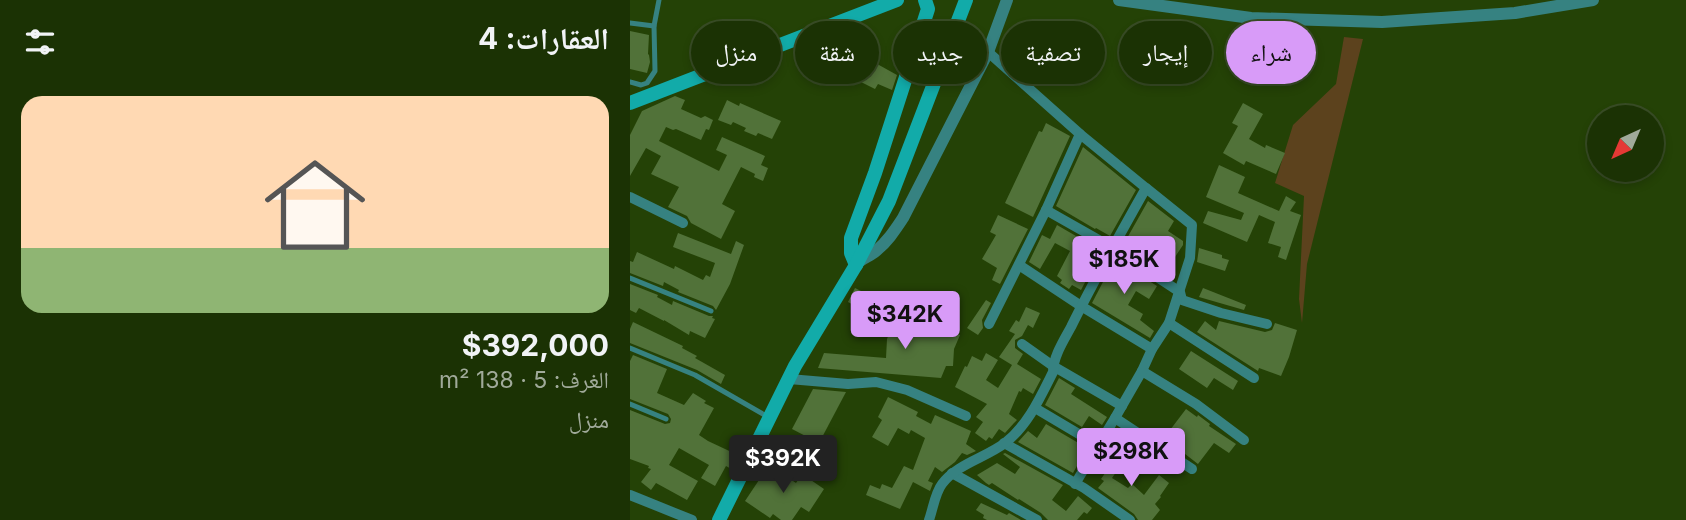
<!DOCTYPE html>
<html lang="ar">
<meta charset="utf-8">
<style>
body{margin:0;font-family:Inter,"Noto Naskh Arabic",sans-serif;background:#283e13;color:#f1f3f6;direction:rtl;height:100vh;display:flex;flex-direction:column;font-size:26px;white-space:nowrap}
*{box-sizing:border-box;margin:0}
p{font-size:23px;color:#a0aa9a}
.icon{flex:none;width:38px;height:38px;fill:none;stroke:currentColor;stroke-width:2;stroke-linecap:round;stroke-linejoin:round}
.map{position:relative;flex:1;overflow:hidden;direction:ltr}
.side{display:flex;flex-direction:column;background:#1b3204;width:630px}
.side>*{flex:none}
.top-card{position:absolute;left:21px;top:21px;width:665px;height:63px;direction:rtl;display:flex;gap:14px}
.needle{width:46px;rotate:224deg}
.buttons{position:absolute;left:957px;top:105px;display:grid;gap:14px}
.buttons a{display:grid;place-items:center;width:77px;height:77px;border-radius:50%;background:#1b3204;box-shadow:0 4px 10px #0003,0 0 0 2px #394d26;font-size:35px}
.price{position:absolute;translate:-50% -60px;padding:0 16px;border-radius:7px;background:#d89bf8;color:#111;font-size:23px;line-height:46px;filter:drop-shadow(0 2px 4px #0008)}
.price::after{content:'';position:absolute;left:50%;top:42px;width:21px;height:16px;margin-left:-10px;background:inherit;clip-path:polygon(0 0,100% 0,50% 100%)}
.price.active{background:#222;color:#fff}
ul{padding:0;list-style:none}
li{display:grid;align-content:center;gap:14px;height:371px;padding:0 21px}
li span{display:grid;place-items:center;height:217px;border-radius:21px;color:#555}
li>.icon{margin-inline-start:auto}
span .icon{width:126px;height:126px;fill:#fffc;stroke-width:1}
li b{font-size:30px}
h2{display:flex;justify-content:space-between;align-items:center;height:84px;padding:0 21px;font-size:30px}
.chip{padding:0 24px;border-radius:32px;background:#1b3204;box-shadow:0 4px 10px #0003,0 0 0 2px #394d26;font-size:24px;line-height:63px}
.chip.active{background:#d89bf8;color:#111}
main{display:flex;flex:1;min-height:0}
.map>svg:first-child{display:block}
.green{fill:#5c421d}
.building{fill:#517239}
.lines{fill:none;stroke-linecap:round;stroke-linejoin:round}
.service{stroke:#368281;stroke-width:5}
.minor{stroke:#368281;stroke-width:10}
.tertiary{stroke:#368281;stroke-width:12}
.secondary{stroke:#12aba9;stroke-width:14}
</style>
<main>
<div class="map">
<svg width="1056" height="520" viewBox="0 0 1056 520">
<rect width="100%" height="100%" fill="#244206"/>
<path class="green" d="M714 37 733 39 677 264 672 323 669 299 674 196 645 183 663 125 706 84Z"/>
<g class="building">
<path d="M0 31 19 35 18 54 19 55 20 62 17 73 0 69Z"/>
<path d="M240 60 267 75 262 90 248 84 245 89 229 81Z"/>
<path d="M45 96 55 100 51 109 71 118 75 116 83 120 79 130 76 129 71 140 46 129 43 130 36 127 29 141 89 171 97 155 86 150 92 137 135 156 131 165 138 168 133 181 124 177 125 174 111 167 92 204 105 211 91 239 61 223 57 216 38 207 49 187 21 174 31 156 16 148 0 176V135L12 111Z"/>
<path d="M97 100 109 106 110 103 151 121 142 139 128 133 126 136 114 131 116 128 103 122 101 125 88 120Z"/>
<path d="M613 103 633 114 619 139 635 148 636 145 655 153 646 174 616 161 614 165 593 153 608 126 602 123Z"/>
<path d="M416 123 440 136 403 217 375 203 409 131 412 132Z"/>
<path d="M453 147 506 190 480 236 466 228 465 229 426 206Z"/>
<path d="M589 165 615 177 608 193 649 211 656 196 666 202 660 211 671 215 656 260 648 257 651 247 638 243 645 222 629 215 617 242 573 223 578 211 611 220 614 213 576 197Z"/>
<path d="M518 201 544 221 538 231 553 241V245L545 257 528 247 526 251 511 242 507 247 496 240Z"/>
<path d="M368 215 398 229 370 284 362 280 367 268 352 259 366 235 360 232Z"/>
<path d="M427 225 458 243 457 244 470 254 451 290 442 285 439 289 430 283 432 280 427 276 440 251 425 243 410 269 399 262 412 235 420 239Z"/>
<path d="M48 233 101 254 106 241 114 245 100 284 86 310 83 306 48 292 49 290 34 282 33 286 0 273V261L3 262 7 252 44 269 45 266 73 280 76 275 80 277 85 263 43 247Z"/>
<path d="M569 248 592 255V258L599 260 595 271 567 262Z"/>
<path d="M485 259 527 286 519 299 506 291 498 305 513 314 510 320 524 331 520 338 462 303Z"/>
<path d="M0 284 28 295 27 297 42 305 43 301 79 316H83L82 318 85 319 75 338 60 331 59 335 34 320V321L9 308 6 313 0 310Z"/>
<path d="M225 288 241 296 233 310 218 302Z"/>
<path d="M573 288 616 305 614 310 569 297Z"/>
<path d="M356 300 361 303 352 320 353 328 348 335 337 328Z"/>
<path d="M396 307 410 313 403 328 398 325 392 336 385 340V348L393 354 387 364 411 379 403 394 393 388 391 392 389 391 379 414 387 420 384 423 375 433 369 429 362 439 359 437 356 441 345 433 353 422 346 417 357 404 325 387 335 366 337 367 342 356 352 361 356 353 368 360 356 380 368 388 382 365 369 357 385 334 379 331 386 320 389 322Z"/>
<path d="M269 310 308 327 314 328 330 335 324 349 323 366H316L311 378 188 368 194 353 256 358 257 339Z"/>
<path d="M575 321 586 330 589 321 635 332 642 330 645 323 667 330 659 357 651 376 629 368 628 371 567 332Z"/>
<path d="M3 322 53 346 52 348 67 356 65 358 95 375 91 384 67 370 0 343V329Z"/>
<path d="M561 351 608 381 603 390 584 378 577 388 549 369Z"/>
<path d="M3 355 37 369 27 393 54 405 63 393 76 401 74 403 84 408 69 435 78 441 110 456 103 470 96 466 85 486 71 478 79 465 49 448 39 465 68 481 57 500 26 483 21 490 11 482 21 469 18 468 19 466 0 459V410L35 424 40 423 41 419 38 414 0 399V361Z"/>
<path d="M429 378 445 388 441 394 477 417 472 425 459 416 452 427 415 405Z"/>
<path d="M183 389 216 392 189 443 162 429Z"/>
<path d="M258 397 288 412 286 416 301 424 305 415 341 431 336 444 346 451 337 455 332 453 325 462 312 472 305 467 298 481 303 483 300 491 283 482 270 509 236 495 240 485 250 489 252 484 262 488 274 466 283 470 295 438 281 430 279 434 268 428 258 446 242 437 252 420 248 417Z"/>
<path d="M556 409 567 417 568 415 580 424 579 426 606 444 599 453 584 443 568 464 546 447 545 448 539 444 543 438 537 434Z"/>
<path d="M416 424 457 448 443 473 388 442 398 431 407 438Z"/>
<path d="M482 442 499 453 482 478 498 488 502 484 514 495 529 475 539 483 530 496 531 497 525 504 530 510 522 520H508L504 514 468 488 474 481 471 479 480 466 473 461 478 453 476 452Z"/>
<path d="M375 453 433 485 422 500 436 511 448 496 462 508 457 514 454 512 447 520H418L411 513 389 499 388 500 362 483 359 485 356 483 347 475 367 463 385 474 390 467 373 454Z"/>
<path d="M139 465 166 483 172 474 194 489 179 512 171 507 162 520H151L143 514 140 518 115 501Z"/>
<path d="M351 503 377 515 379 513 391 520H357L353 518 354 515 346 510Z"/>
</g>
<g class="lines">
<g class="service">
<path d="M0 23 24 26"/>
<path d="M0 82 11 85 17 83 25 71 24 26 29 0"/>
<path d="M0 278 81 311"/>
<path d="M0 348 65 375 138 417"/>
<path d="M0 404 36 419"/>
</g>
<g class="minor">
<path d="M0 197 53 223"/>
<path d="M416 210 483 248 550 292 552 300 591 313 637 324"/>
<path d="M389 265 451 306 522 349"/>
<path d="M539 323 624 378"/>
<path d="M359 324 416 210 450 134"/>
<path d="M392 344 423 366 492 406"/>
<path d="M512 371 566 404 614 440"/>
<path d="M159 379 218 384 246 382 277 390 336 416"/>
<path d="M405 408 469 446"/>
<path d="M485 418 562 469"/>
<path d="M374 443 454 488 500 520"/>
<path d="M322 473 407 520"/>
<path d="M445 484 485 418 512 371 522 349 539 323 560 258 562 225 516 188"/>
<path d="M0 495 62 520"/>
<path d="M299 520C303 509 305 493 312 484 327 464 355 458 375 443 398 425 410 398 423 372 423 357 434 340 441 327 464 280 490 234 516 188L450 134 358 52"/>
</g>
<g class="tertiary">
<path d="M489 0 621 18 752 22 885 13 963 0"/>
<path d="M226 264C233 258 240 256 246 251 258 241 265 230 273 218L358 52 377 0"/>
</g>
<g class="secondary">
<path d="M0 103 267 0"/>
<path d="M226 265 221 253V238L245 173 298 9 295 0"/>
<path d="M89 520 165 366 226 265 259 201 336 0"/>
</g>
</g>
</svg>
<div class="buttons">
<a><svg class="needle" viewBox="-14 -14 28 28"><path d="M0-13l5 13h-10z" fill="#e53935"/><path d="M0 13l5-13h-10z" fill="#a0aa9a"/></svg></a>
</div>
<b class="price" style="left:494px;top:296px">$185K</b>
<b class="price" style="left:275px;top:351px">$342K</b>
<b class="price" style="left:501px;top:488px">$298K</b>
<b class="price active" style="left:153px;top:495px">$392K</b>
<div class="top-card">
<a class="chip active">شراء</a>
<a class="chip">إيجار</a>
<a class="chip">تصفية</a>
<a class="chip">جديد</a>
<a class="chip">شقة</a>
<a class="chip">منزل</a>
</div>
</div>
<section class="side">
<h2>العقارات: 4<svg class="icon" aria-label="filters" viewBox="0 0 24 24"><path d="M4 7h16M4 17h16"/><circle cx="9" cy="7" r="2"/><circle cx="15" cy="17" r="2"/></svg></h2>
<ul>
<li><span style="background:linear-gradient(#ffd9b3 70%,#8fb573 0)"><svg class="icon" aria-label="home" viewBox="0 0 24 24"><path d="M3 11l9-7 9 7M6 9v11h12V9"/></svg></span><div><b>$392,000</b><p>الغرف: 5 · 138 m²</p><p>منزل</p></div></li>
</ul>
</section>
</main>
